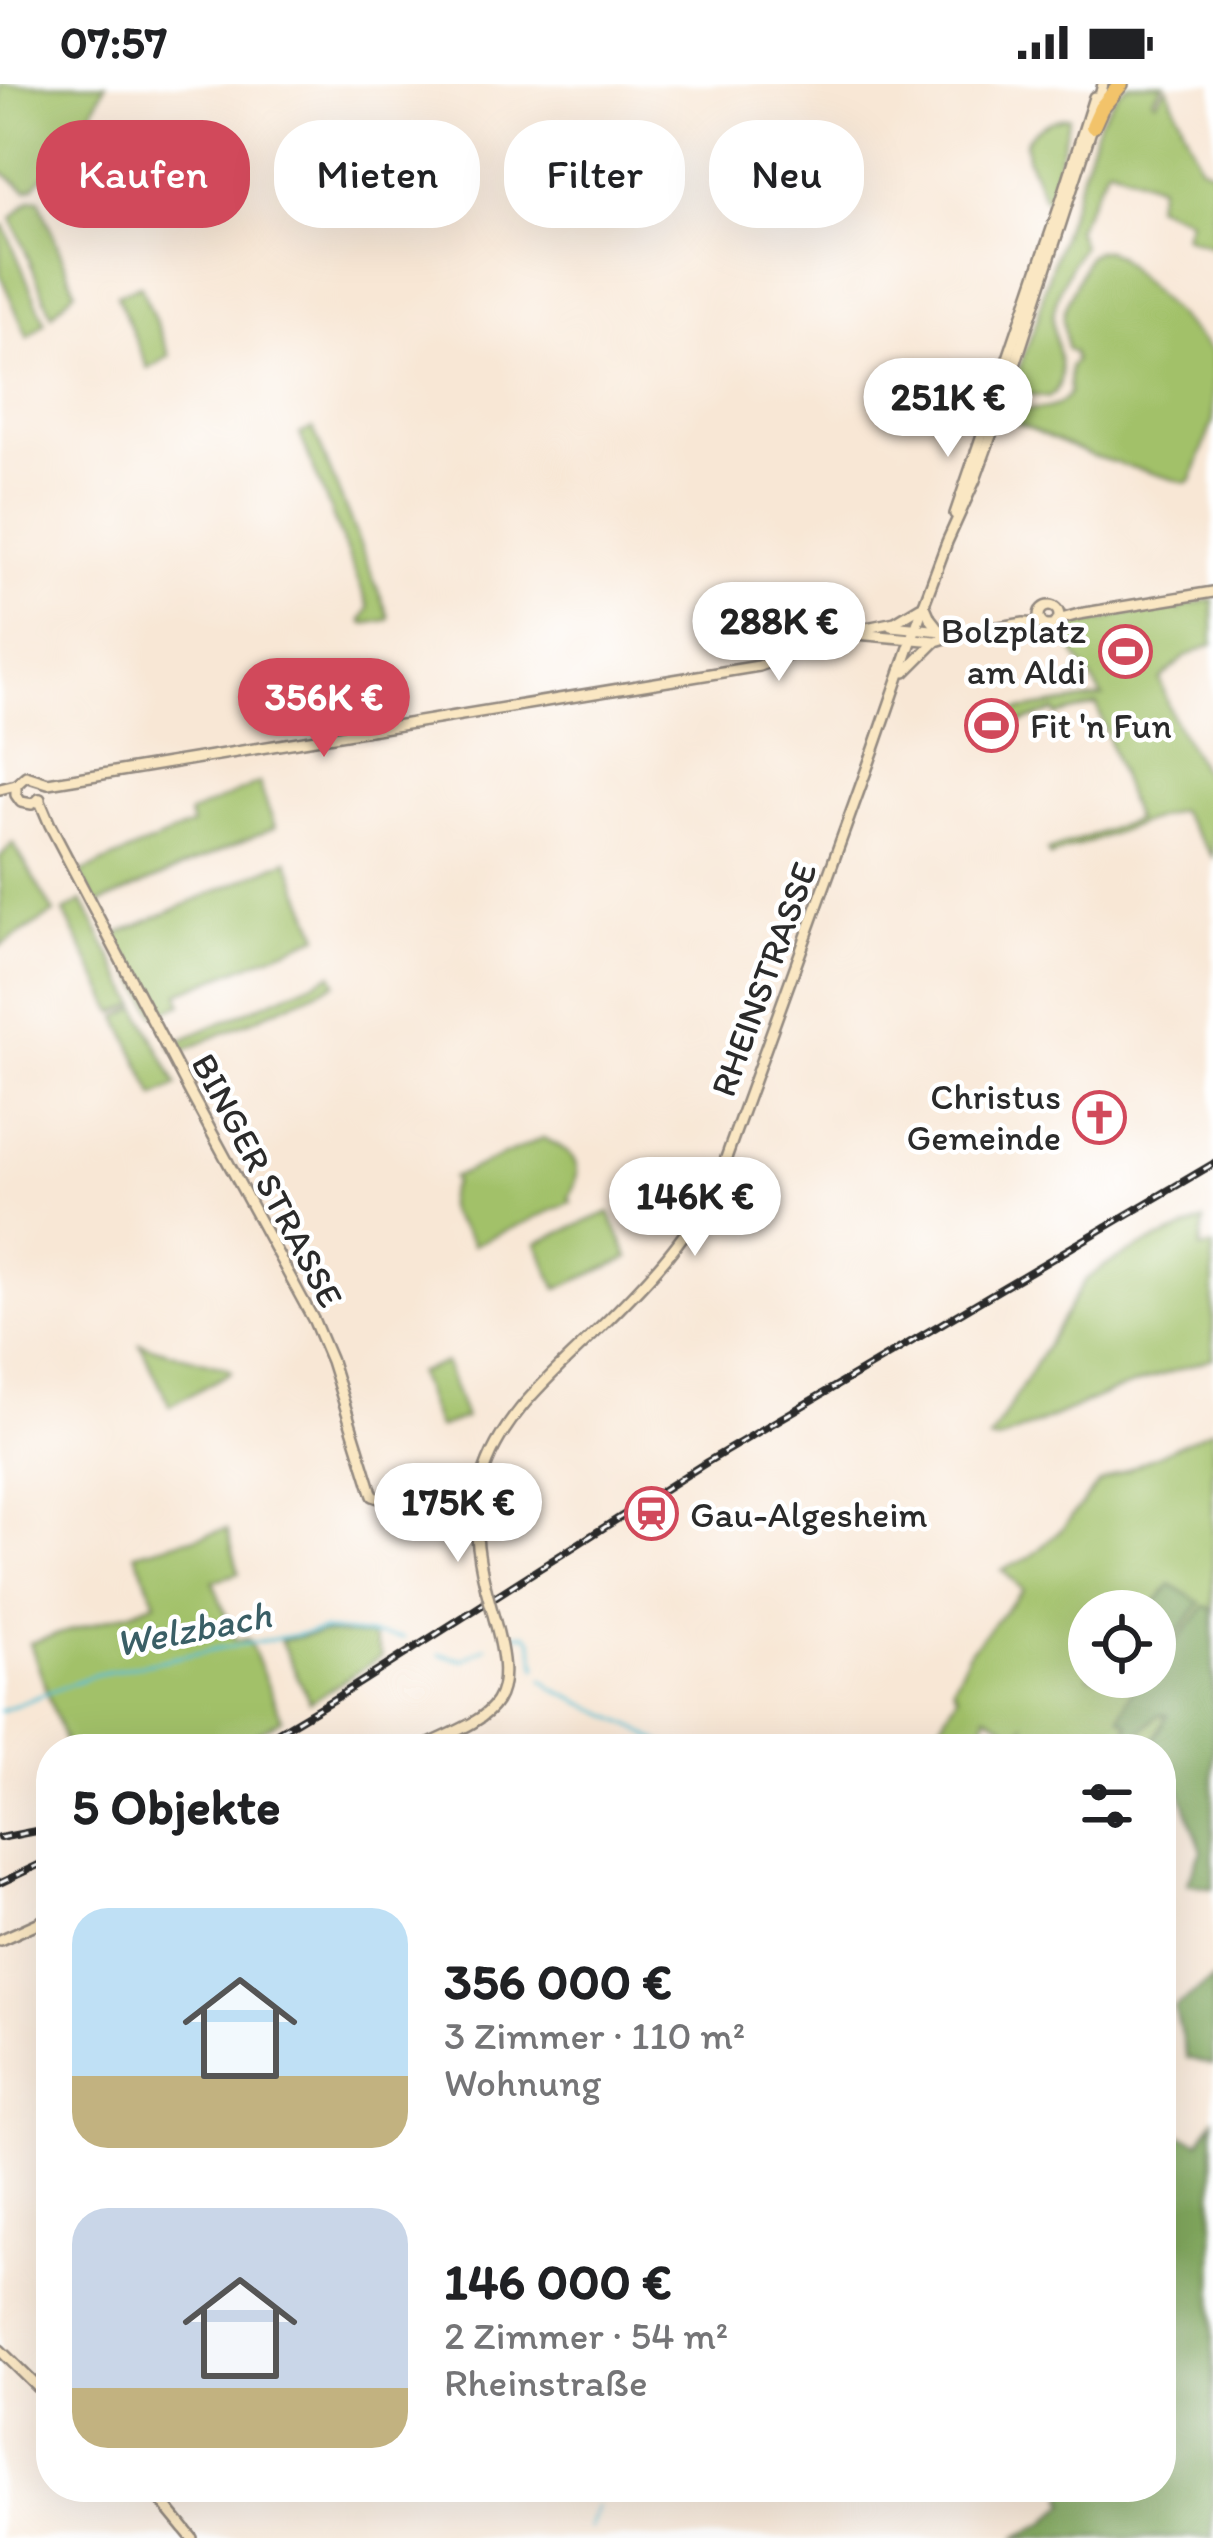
<!DOCTYPE html>
<html lang="de">
<meta charset="utf-8">
<style>
body{margin:0;font-family:Itim,sans-serif;background:#f2f2f2;color:#202124;height:100vh;display:flex;flex-direction:column;font-size:45px;white-space:nowrap}
*{box-sizing:border-box;margin:0}
p{font-size:39px;color:#757577}
.icon{flex:none;width:66px;height:66px;fill:none;stroke:currentColor;stroke-width:2;stroke-linecap:round;stroke-linejoin:round}
.map{position:relative;flex:1;overflow:hidden}
.sheet{position:absolute;left:36px;top:1650px;width:1140px;height:768px;display:flex;flex-direction:column;background:#fff;border-radius:48px;box-shadow:0 12px 48px #0002}
.sheet>*{flex:none}
.guide{position:absolute;left:36px;top:36px;width:1143px;height:108px;display:flex;gap:24px}
.fabs{position:absolute;left:1068px;top:1506px;display:grid;gap:24px}
.fabs a{display:grid;place-items:center;width:108px;height:108px;border-radius:50%;background:#fff;box-shadow:0 12px 48px #0002;font-size:60px}
.price{position:absolute;translate:-50% -102px;padding:0 27px;border-radius:42px;background:#fff;color:#222;font-size:39px;line-height:78px;filter:drop-shadow(0 3px 6px #0008)}
.price::after{content:'';position:absolute;left:50%;top:72px;width:36px;height:27px;margin-left:-18px;background:inherit;clip-path:polygon(0 0,100% 0,50% 100%)}
.price.on{background:#d1495b;color:#fff}
ul{padding:0;list-style:none}
li{display:flex;align-items:center;gap:36px;height:300px;padding:0 36px}
li span{display:grid;place-items:center;flex:none;width:336px;height:240px;border-radius:36px;color:#555}
li>.icon{margin-inline-start:auto}
span .icon{width:144px;height:144px;fill:#fffc;stroke-width:1}
li b{font-size:51px}
h2{display:flex;justify-content:space-between;align-items:center;height:144px;padding:0 36px;font-size:51px}
.tag{padding:0 42px;border-radius:48px;background:#fff;box-shadow:0 12px 48px #0002;font-size:42px;line-height:108px}
.tag.on{background:#d1495b;color:#fff}
.status{display:flex;justify-content:space-between;align-items:center;height:84px;padding:0 60px;background:#fff;direction:ltr}
.status svg{height:33px;fill:currentColor}
.map>svg:first-child{display:block}
.green{fill:#a2c169;stroke:#66764a;stroke-width:3;fill-rule:evenodd}
.forest{fill:#81a75d;stroke:#566944;stroke-width:3}
.lines{fill:none;stroke-linecap:round;stroke-linejoin:round}
.stream{stroke:#57c0d4;stroke-width:3}
.secondary-casing{stroke:#928980;stroke-width:14}
.highway-casing{stroke:#928980;stroke-width:18}
.secondary{stroke:#fae7c3;stroke-width:9}
.highway{stroke:#f2c36a;stroke-width:14}
.rail-casing{stroke:#2b2b2b;stroke-width:8}
.rail{stroke:#fff;stroke-width:3;stroke-dasharray:9;stroke-linecap:butt}
.secondary-bridge-casing{stroke:#928980;stroke-width:14;stroke-linecap:butt}
.secondary-bridge{stroke:#fae7c3;stroke-width:9}
.labels{text-anchor:middle;stroke-width:9;stroke-linejoin:round;paint-order:stroke}
.poi-label{font-size:36px;fill:#2b2b2b;stroke:#fff;text-anchor:end}
.street-label{font-size:36px;fill:#2b2b2b;stroke:#fff}
.water-label{font-size:39px;font-style:italic;fill:#3a5f66;stroke:#fff}
</style>
<div class="status"><b>07:57</b><svg viewBox="0 0 49 12"><path d="M0 12V9h3v3zM5 12V6h3v6zM10 12V3h3v9zM15 12V0h3v12zM26 1h20v11H26zM47 4h2v5h-2z"/></svg></div>
<div class="map">
<svg width="1213" height="2454" viewBox="0 0 1213 2454">
<rect width="100%" height="100%" fill="#fff"/>
<filter id="ink" filterUnits="userSpaceOnUse"><feTurbulence type="fractalNoise" baseFrequency=".00833" numOctaves="2"/><feDisplacementMap in="SourceGraphic" scale="24" xChannelSelector="R" yChannelSelector="G"/><feConvolveMatrix kernelMatrix="1 2 1 2 8 2 1 2 1" color-interpolation-filters="sRGB"/></filter>
<filter id="wash" filterUnits="userSpaceOnUse"><feTurbulence type="fractalNoise" baseFrequency=".004" numOctaves="4" result="noise"/><feDisplacementMap in="SourceGraphic" scale="48" xChannelSelector="R" yChannelSelector="G"/><feGaussianBlur stdDeviation="2.7" result="paint"/><feColorMatrix in="noise" values="0 0 0 0 0 0 0 0 0 0 0 0 0 0 0 0 0 1.4 0 .05"/><feComposite in="paint" operator="in"/></filter>
<g filter="url(#wash)">
<rect width="100%" height="100%" fill="#f8e7d5"/>
<g class="green">
<path d="M0 0H106L93 26 92 38 34 103 27 106 0 86Z"/>
<path d="M1129 0H1164L1152 14 1155 17 1167 3 1200 81 1213 87V163L1184 152 1189 135 1154 121 1159 102 1108 82 1076 145 1082 162C1070 181 1055 211 1053 233 1051 260 1075 297 1048 314L1018 308 1014 298 1038 233 1045 203 1099 37 1118 8Z"/>
<path d="M1069 33 1049 115H1044L1027 73 1025 58C1035 43 1051 34 1069 33Z"/>
<path d="M39 115 75 206 52 231 12 134 30 116Z"/>
<path d="M4 141 45 238 28 254 0 190V144Z"/>
<path d="M1106 166 1117 172 1213 269V337L1192 396 1186 399 1092 372 1008 335C1028 315 1048 337 1069 310L1070 283 1075 277 1073 268 1067 265 1063 236 1065 224 1088 172 1096 167Z"/>
<path d="M140 201 170 272 148 285 117 211Z"/>
<path d="M313 344 389 533 388 536 364 540 362 537 369 524 300 350Z"/>
<path d="M1213 515V560L1185 573 1160 596 1173 634 1213 705V773L1178 726 1050 772 1048 767 1135 736 1097 621 1057 632 1055 627 1011 642 1012 645 1006 648 1000 629 1103 613 1063 551 1081 538 1107 536 1119 530 1176 522 1177 526H1181V522Z"/>
<path d="M259 699 275 743 96 821 80 789 192 741 189 730Z"/>
<path d="M13 759 54 829 0 862V773Z"/>
<path d="M288 776 319 852 179 909 182 920 156 931 113 852Z"/>
<path d="M82 817 137 921 115 929 64 828Z"/>
<path d="M332 890 336 899 178 969 170 961Z"/>
<path d="M138 924 177 1001 155 1013 118 933Z"/>
<path d="M543 1054C571 1066 588 1080 569 1113L571 1118 473 1161C464 1136 433 1136 454 1098L452 1094Z"/>
<path d="M609 1128 629 1174 557 1205 537 1159Z"/>
<path d="M1204 1137 1201 1165 1213 1163V1274L1109 1309 998 1357 990 1356 1085 1197 1104 1182 1147 1160Z"/>
<path d="M140 1260 227 1284 231 1288 170 1322Z"/>
<path d="M445 1279 465 1334 437 1344 417 1289Z"/>
<path d="M1213 1345V1673L1181 1679 1161 1689V1665H1024V1642L1018 1651 986 1630 981 1665H926L958 1611 953 1602 969 1568 1023 1506 1002 1486 1029 1474 1060 1447 1099 1399ZM1089 1527H1155V1593H1089Z"/>
<path d="M227 1445 239 1489 213 1497 235 1556 248 1555 282 1635 228 1665H67L30 1559 134 1527 156 1518 135 1469Z"/>
<path d="M324 1549 372 1552 382 1572 310 1618 280 1556Z"/>
</g>
<g class="forest">
<path d="M1171 1500 1201 1519 1155 1576V1527H1148Z"/>
<path d="M1206 1522 1213 1526V1804L1187 1799 1202 1767 1177 1698 1176 1682 1161 1688V1665H1150L1167 1631H1158L1127 1662 1128 1639 1120 1633 1138 1593H1155V1582Z"/>
<path d="M1213 1895V1981L1187 1974 1174 1923Z"/>
<path d="M1213 2036V2454H1014L1045 2439 1067 2420 1064 2415 1068 2403H1161V2215L1174 2163 1161 2161V2044L1200 2058Z"/>
</g>
<g class="lines">
<g class="stream">
<path d="M507 1551 526 1550 531 1555 537 1584"/>
<path d="M440 1570 463 1576 487 1563"/>
<path d="M543 1595 553 1605 638 1645 672 1665"/>
<path d="M0 1627 94 1591 216 1565 323 1546 403 1554"/>
<path d="M600 2412 605 2403"/>
<path d="M590 2444 597 2423"/>
</g>
</g>
</g>
<g filter="url(#ink)">
<g class="lines">
<defs>
<g id="secondary">
<path d="M1097 24 1103 0"/>
<path d="M955 430 1059 124 1094 13"/>
<path d="M924 520 930 534 941 548"/>
<circle cx="1049" cy="532" r="10"/>
<path d="M1058 536 1079 530 1213 508"/>
<path d="M891 542 952 548"/>
<path d="M856 550 936 557 962 549 1024 539 1041 540"/>
<path d="M905 588 935 558"/>
<path d="M16 701V711L21 718 32 720 40 715"/>
<path d="M0 705 16 701 26 692 48 699 759 582 857 546 895 538 920 523"/>
<path d="M39 715 50 741 192 1012 314 1237 331 1277 373 1412 387 1417 469 1398H481"/>
<path d="M486 1505C477 1469 472 1432 482 1395 499 1333 555 1288 599 1245 648 1197 694 1149 722 1085L874 665 924 520 947 458 975 396 1002 321 1093 40"/>
<path d="M418 1665C494 1630 520 1626 494 1534"/>
<path d="M0 1856 51 1833"/>
<path d="M0 2266 51 2316"/>
<path d="M150 2403 192 2454"/>
</g>
<path id="highway" d="M1093 42 1101 24 1121 0"/>
</defs>
<use href="#secondary" class="secondary-casing"/>
<use href="#highway" class="highway-casing"/>
<use href="#secondary" class="secondary"/>
<use href="#highway" class="highway"/>
<defs>
<g id="rail">
<path d="M250 1665 339 1612 707 1378 1213 1080"/>
<path d="M0 1754 51 1744"/>
<path d="M0 1799 51 1775"/>
</g>
</defs>
<use href="#rail" class="rail-casing"/>
<use href="#rail" class="rail"/>
<defs>
<path id="secondary-bridge" d="M486 1505 494 1534"/>
</defs>
<use href="#secondary-bridge" class="secondary-bridge-casing"/>
<use href="#secondary-bridge" class="secondary-bridge"/>
</g>
</g>
<defs>
<symbol id="stadium-ring" viewBox="-11 -11 22 22"><circle r="9.5" fill="#fff" stroke="#d1495b" stroke-width="1.5"/><path d="M0-5a6.5 5 0 1 0 0 10a6.5 5 0 1 0 0-10ZM-3.5-1.8h7v3.6h-7Z" fill="#d1495b"/></symbol>
<symbol id="church-ring" viewBox="-11 -11 22 22"><circle r="9.5" fill="#fff" stroke="#d1495b" stroke-width="1.5"/><path d="M-1.2-6h2.4v3.5h3.3v2.4h-3.3V6h-2.4V-.1h-3.3v-2.4h3.3Z" fill="#d1495b"/></symbol>
<symbol id="station-ring" viewBox="-11 -11 22 22"><circle r="9.5" fill="#fff" stroke="#d1495b" stroke-width="1.5"/><path d="M-3-6H3Q5-6 5-4V2Q5 4 3 4L4.5 6H3L1.5 4h-3L-3 6H-4.5L-3 4Q-5 4-5 2V-4Q-5-6-3-6ZM-3.5-4v3h7v-3ZM-3.5 1v1.5H-2V1ZM2 1v1.5H3.5V1Z" fill="#d1495b"/></symbol>
</defs>
<g fill-rule="evenodd">
<use href="#stadium-ring" x="1096" y="538" width="59" height="59"/>
<use href="#stadium-ring" x="962" y="612" width="59" height="59"/>
<use href="#church-ring" x="1070" y="1004" width="59" height="59"/>
<use href="#station-ring" x="622" y="1400" width="59" height="59"/>
</g>
<g class="labels">
<g class="poi-label">
<text x="1086" y="559">Bolzplatz<tspan x="1086" dy="41">am Aldi</tspan></text>
<text x="1030" y="654" text-anchor="start">Fit 'n Fun</text>
<text x="1061" y="1025">Christus<tspan x="1061" dy="41">Gemeinde</tspan></text>
<text x="690" y="1443" text-anchor="start">Gau-Algesheim</text>
</g>
<g class="street-label">
<text transform="translate(763 895) rotate(-70)" y="13">RHEINSTRASSE</text>
<text transform="translate(268 1096) rotate(62)" y="13">BINGER STRASSE</text>
</g>
<g class="water-label">
<text transform="translate(193 1544) rotate(-11)" y="14">Welzbach</text>
</g>
</g>
</svg>
<div class="fabs">
<a><svg class="icon" aria-label="locate" viewBox="0 0 24 24"><circle cx="12" cy="12" r="6"/><path d="M12 2v4M12 18v4M2 12h4M18 12h4"/></svg></a>
</div>
<b class="price" style="left:948px;top:376px">251K €</b>
<b class="price" style="left:779px;top:600px">288K €</b>
<b class="price on" style="left:324px;top:676px">356K €</b>
<b class="price" style="left:695px;top:1175px">146K €</b>
<b class="price" style="left:458px;top:1481px">175K €</b>
<div class="guide">
<a class="tag on">Kaufen</a>
<a class="tag">Mieten</a>
<a class="tag">Filter</a>
<a class="tag">Neu</a>
</div>
<section class="sheet">
<h2>5 Objekte<svg class="icon" aria-label="filters" viewBox="0 0 24 24"><path d="M4 7h16M4 17h16"/><circle cx="9" cy="7" r="2"/><circle cx="15" cy="17" r="2"/></svg></h2>
<ul>
<li><span style="background:linear-gradient(#bfe0f5 70%,#c2b280 0)"><svg class="icon" aria-label="home" viewBox="0 0 24 24"><path d="M3 11l9-7 9 7M6 9v11h12V9"/></svg></span><div><b>356 000 €</b><p>3 Zimmer · 110 m²</p><p>Wohnung</p></div></li>
<li><span style="background:linear-gradient(#c9d6e8 75%,#c2b280 0)"><svg class="icon" aria-label="home" viewBox="0 0 24 24"><path d="M3 11l9-7 9 7M6 9v11h12V9"/></svg></span><div><b>146 000 €</b><p>2 Zimmer · 54 m²</p><p>Rheinstraße</p></div></li>
</ul>
</section>
</div>
